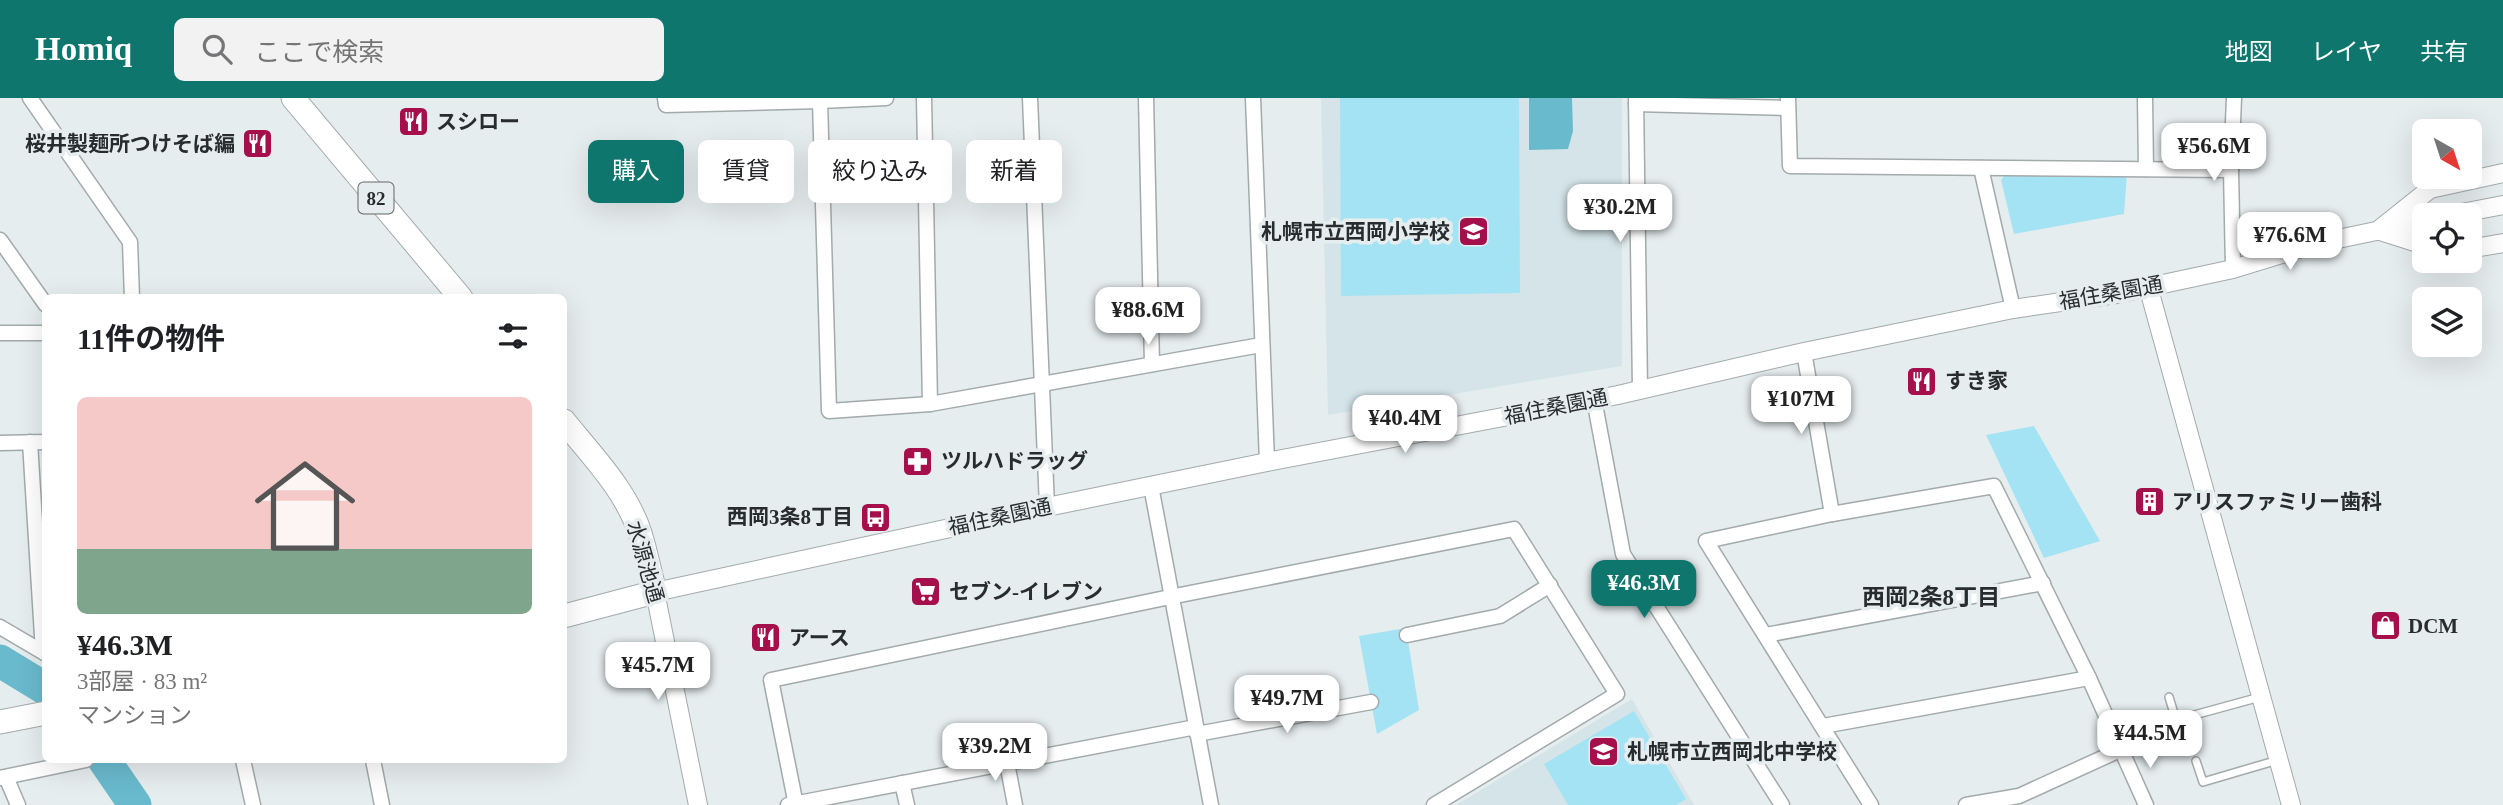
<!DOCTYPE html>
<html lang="ja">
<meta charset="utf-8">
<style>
body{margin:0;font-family:"Times New Roman","Noto Sans JP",serif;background:#f2f2f2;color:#202124;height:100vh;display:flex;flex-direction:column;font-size:26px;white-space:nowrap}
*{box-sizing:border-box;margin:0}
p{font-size:23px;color:#757577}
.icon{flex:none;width:38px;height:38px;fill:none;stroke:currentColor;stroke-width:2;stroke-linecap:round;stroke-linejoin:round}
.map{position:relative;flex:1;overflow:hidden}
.drawer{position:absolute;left:42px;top:196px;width:525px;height:469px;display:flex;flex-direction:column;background:#fff;border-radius:10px;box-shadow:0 7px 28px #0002}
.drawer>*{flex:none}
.top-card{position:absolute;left:588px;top:42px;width:665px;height:63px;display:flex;gap:14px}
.needle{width:46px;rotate:141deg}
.buttons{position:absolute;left:2412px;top:21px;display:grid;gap:14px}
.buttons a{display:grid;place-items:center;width:70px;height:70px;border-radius:10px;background:#fff;box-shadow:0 7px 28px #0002;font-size:35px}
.price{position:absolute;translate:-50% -60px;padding:0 16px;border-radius:14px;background:#fff;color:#222;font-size:23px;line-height:46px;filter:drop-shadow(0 2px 4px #0008)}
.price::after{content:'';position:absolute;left:50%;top:42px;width:21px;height:16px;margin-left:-10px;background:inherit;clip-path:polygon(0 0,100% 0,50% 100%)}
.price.active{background:#0f766e;color:#fff}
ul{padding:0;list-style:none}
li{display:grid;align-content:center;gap:14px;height:371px;padding:0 35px}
li span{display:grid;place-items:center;height:217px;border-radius:10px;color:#555}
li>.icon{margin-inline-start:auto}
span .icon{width:126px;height:126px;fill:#fffc;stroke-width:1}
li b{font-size:30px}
h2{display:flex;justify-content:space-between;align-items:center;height:84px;padding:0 35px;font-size:30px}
.chip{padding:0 24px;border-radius:10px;background:#fff;box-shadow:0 7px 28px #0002;font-size:24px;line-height:63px}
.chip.active{background:#0f766e;color:#fff}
header{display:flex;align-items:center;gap:42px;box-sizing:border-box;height:98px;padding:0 35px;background:#0f766e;color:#fff}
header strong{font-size:33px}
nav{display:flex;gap:38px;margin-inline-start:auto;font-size:24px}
.search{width:490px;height:63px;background:#f2f2f2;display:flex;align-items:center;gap:18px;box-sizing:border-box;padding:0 24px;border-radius:10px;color:#757577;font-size:26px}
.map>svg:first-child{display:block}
.built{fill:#d4e4e9}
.green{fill:#a4e3f4}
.water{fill:#69bacd}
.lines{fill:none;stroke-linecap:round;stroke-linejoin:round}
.river{stroke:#69bacd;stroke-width:33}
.service-casing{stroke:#a3aaab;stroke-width:10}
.minor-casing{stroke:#a3aaab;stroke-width:17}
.tertiary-casing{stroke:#a3aaab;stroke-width:20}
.primary-casing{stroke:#a3aaab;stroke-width:25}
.service{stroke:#fff;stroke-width:7}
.minor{stroke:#fff;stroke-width:14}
.tertiary{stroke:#fff;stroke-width:18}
.primary{stroke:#fff;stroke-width:23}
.labels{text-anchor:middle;stroke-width:7;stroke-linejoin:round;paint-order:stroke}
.shield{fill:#e6edef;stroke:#626667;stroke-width:2}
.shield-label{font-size:19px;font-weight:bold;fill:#292c2d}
.poi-label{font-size:21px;font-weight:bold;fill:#292c2d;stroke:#e6edef;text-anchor:start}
.street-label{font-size:21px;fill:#292c2d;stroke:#e6edef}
.neighbourhood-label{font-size:23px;font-weight:bold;fill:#292c2d;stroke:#e6edef}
</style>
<header>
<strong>Homiq</strong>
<div class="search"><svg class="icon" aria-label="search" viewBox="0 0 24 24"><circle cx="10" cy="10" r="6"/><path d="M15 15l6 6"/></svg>ここで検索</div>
<nav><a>地図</a><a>レイヤ</a><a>共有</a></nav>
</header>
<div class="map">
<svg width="2503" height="707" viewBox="0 0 2503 707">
<rect width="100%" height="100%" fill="#e6edef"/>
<g class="built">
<path d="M1321 0H1622V268L1328 317Z"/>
<path d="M1632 601 1694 707H1456Z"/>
</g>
<g class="green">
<path d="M1340 0H1519L1520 195 1341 198Z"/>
<path d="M2007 74 2127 75 2124 116 2014 136 2001 82Z"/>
<path d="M2034 328 2100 443 2044 460 1986 337Z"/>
<path d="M1406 530 1419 612 1377 636 1359 538Z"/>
<path d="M1634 613 1686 701 1676 707H1568L1544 666Z"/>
</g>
<path class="water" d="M1529 0H1572L1573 33 1568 51 1529 52Z"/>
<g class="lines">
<g class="river">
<path d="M0 563 46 591"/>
<path d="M104 662 135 707"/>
</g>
<defs>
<g id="service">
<path d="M2169 599 2176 622 2260 599"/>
<path d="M2196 663 2203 684 2278 662"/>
</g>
<g id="minor">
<path d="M30 0 130 144 132 200"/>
<path d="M665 0 666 7 820 3 829 313 930 306 1261 247"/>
<path d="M924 0 930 306"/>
<path d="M1030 0 1047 409"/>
<path d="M1146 0 1152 266"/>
<path d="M1253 0 1267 364"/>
<path d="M1636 0 1640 292"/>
<path d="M1788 0 1790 68 2231 72"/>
<path d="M2145 0 2146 71"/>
<path d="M820 3 886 0"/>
<path d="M1636 6 1788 10"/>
<path d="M1981 70 2013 211"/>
<path d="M0 142 46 207"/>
<path d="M2233 171 2231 72 2234 0"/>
<path d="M0 235H46"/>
<path d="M1804 254 1832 416"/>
<path d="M1594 301 1623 456 1782 707"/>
<path d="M30 344 43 554"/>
<path d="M0 345 46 344"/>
<path d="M1151 388 1211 707"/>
<path d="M0 529 46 556"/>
<path d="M1407 537 1500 518 1550 487"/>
<path d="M1766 537 2043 485"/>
<path d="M1823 628 2089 580"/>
<path d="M1197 636 1371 604"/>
<path d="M243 662 253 707"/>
<path d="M373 662 382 707"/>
<path d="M1007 665 1015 707"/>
<path d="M6 679 18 707"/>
<path d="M0 680 86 662"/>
<path d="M902 685 907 707"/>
<path d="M788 707 1196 629"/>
<path d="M796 707 771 582 1170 499 1514 431 1617 596 1434 707"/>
<path d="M1871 707 1706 443 1832 416 1994 388 2089 580 2146 707"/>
<path d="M1966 707 2019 698 2122 651"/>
</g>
<g id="tertiary">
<path d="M2451 117 2503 107"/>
<path d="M2381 130 2430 91 2503 75"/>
<path d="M2380 133 2424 147"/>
<path d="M2469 151 2503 145"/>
<path d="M2148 188 2291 707"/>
<path d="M698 707 655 494 1047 409 1267 364 1618 297 1804 254 2013 211 2116 196 2233 171 2314 146 2424 123"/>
</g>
<g id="primary">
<path d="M293 0 461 200"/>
<path d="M564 323C592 358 626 392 640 435 646 454 650 475 655 494L564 518"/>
<path d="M0 624 46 615"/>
</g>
</defs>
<use href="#service" class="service-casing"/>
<use href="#minor" class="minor-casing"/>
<use href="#tertiary" class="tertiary-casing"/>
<use href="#primary" class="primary-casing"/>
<use href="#service" class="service"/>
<use href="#minor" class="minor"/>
<use href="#tertiary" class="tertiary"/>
<use href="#primary" class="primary"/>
</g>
<defs>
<symbol id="restaurant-square" viewBox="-11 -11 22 22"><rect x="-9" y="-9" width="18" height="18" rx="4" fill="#a40f4c" stroke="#e6edef"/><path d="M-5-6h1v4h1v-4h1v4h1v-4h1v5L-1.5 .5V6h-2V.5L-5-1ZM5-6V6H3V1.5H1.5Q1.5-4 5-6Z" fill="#fff"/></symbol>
<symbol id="school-square" viewBox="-11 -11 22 22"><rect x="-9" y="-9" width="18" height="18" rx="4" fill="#a40f4c" stroke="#e6edef"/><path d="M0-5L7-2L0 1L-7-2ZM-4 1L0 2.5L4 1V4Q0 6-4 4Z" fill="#fff"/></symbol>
<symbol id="pharmacy-square" viewBox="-11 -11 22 22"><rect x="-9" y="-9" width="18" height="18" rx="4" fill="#a40f4c" stroke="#e6edef"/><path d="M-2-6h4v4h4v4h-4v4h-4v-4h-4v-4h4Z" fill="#fff"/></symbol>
<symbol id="building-square" viewBox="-11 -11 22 22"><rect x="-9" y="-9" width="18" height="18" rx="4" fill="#a40f4c" stroke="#e6edef"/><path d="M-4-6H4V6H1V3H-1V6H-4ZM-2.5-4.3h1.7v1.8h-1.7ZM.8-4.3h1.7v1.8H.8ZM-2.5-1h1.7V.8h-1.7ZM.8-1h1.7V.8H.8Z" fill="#fff"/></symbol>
<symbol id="bus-square" viewBox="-11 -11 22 22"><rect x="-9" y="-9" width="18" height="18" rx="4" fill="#a40f4c" stroke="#e6edef"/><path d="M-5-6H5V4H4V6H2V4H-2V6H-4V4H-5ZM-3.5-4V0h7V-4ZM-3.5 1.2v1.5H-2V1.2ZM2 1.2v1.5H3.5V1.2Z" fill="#fff"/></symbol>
<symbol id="supermarket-square" viewBox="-11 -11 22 22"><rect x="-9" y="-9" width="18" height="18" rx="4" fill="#a40f4c" stroke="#e6edef"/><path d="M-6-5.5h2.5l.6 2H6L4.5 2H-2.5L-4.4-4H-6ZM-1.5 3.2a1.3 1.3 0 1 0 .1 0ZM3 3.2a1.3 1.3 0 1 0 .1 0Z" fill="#fff"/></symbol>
<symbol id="shop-square" viewBox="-11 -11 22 22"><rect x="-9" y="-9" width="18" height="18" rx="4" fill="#a40f4c" stroke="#e6edef"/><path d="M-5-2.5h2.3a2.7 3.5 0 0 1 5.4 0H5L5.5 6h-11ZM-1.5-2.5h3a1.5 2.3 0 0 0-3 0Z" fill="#fff"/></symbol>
</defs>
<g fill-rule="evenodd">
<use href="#restaurant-square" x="396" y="6" width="35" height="35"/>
<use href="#restaurant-square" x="240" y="28" width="35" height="35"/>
<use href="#school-square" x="1456" y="116" width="35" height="35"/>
<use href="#restaurant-square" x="1904" y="266" width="35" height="35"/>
<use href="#pharmacy-square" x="900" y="346" width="35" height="35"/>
<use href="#building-square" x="2132" y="386" width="35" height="35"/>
<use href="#bus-square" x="858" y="402" width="35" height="35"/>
<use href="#supermarket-square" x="908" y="476" width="35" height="35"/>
<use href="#shop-square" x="2368" y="510" width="35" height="35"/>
<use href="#restaurant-square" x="748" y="522" width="35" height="35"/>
<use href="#school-square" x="1586" y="636" width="35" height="35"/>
</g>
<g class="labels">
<rect class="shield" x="358.5" y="84.5" width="35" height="31" rx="5"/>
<g class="shield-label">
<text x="376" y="107">82</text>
</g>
<g class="poi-label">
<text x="436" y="31">スシロー</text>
<text x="235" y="53" text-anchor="end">桜井製麺所つけそば編</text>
<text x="1450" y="141" text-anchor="end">札幌市立西岡小学校</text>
<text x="1945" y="290">すき家</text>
<text x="941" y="370">ツルハドラッグ</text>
<text x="2172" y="411">アリスファミリー歯科</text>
<text x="853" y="426" text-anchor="end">西岡3条8丁目</text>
<text x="949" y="501">セブン-イレブン</text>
<text x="2408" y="535">DCM</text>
<text x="789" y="547">アース</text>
<text x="1627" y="661">札幌市立西岡北中学校</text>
</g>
<g class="street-label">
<text transform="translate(2111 195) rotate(-10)" y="7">福住桑園通</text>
<text transform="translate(1556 309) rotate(-11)" y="7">福住桑園通</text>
<text transform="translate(1000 419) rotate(-12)" y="7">福住桑園通</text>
<text transform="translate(645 464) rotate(74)" y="7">水源池通</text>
</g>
<g class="neighbourhood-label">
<text x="1931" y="507">西岡2条8丁目</text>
</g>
</g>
</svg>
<div class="buttons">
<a><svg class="needle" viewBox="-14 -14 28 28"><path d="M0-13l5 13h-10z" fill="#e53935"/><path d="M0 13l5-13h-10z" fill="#757577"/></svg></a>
<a><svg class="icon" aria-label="locate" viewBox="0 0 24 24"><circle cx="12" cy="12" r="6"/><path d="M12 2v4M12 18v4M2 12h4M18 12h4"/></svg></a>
<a><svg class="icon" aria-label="layers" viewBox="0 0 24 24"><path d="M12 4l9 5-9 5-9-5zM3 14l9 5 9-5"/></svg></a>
</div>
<b class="price" style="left:2214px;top:85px">¥56.6M</b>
<b class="price" style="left:1620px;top:146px">¥30.2M</b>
<b class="price" style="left:2290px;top:174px">¥76.6M</b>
<b class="price" style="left:1148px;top:249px">¥88.6M</b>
<b class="price" style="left:1801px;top:338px">¥107M</b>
<b class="price" style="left:1405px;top:357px">¥40.4M</b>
<b class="price active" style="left:1644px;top:522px">¥46.3M</b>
<b class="price" style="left:658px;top:604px">¥45.7M</b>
<b class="price" style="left:1287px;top:637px">¥49.7M</b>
<b class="price" style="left:2150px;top:672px">¥44.5M</b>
<b class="price" style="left:995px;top:685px">¥39.2M</b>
<div class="top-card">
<a class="chip active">購入</a>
<a class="chip">賃貸</a>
<a class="chip">絞り込み</a>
<a class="chip">新着</a>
</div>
<section class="drawer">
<h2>11件の物件<svg class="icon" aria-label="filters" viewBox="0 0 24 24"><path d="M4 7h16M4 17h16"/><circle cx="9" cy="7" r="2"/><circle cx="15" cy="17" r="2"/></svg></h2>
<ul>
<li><span style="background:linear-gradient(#f6c9c9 70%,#7fa58c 0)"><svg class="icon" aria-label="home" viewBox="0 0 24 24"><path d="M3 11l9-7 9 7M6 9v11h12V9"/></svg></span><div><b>¥46.3M</b><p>3部屋 · 83 m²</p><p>マンション</p></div></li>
</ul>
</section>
</div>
